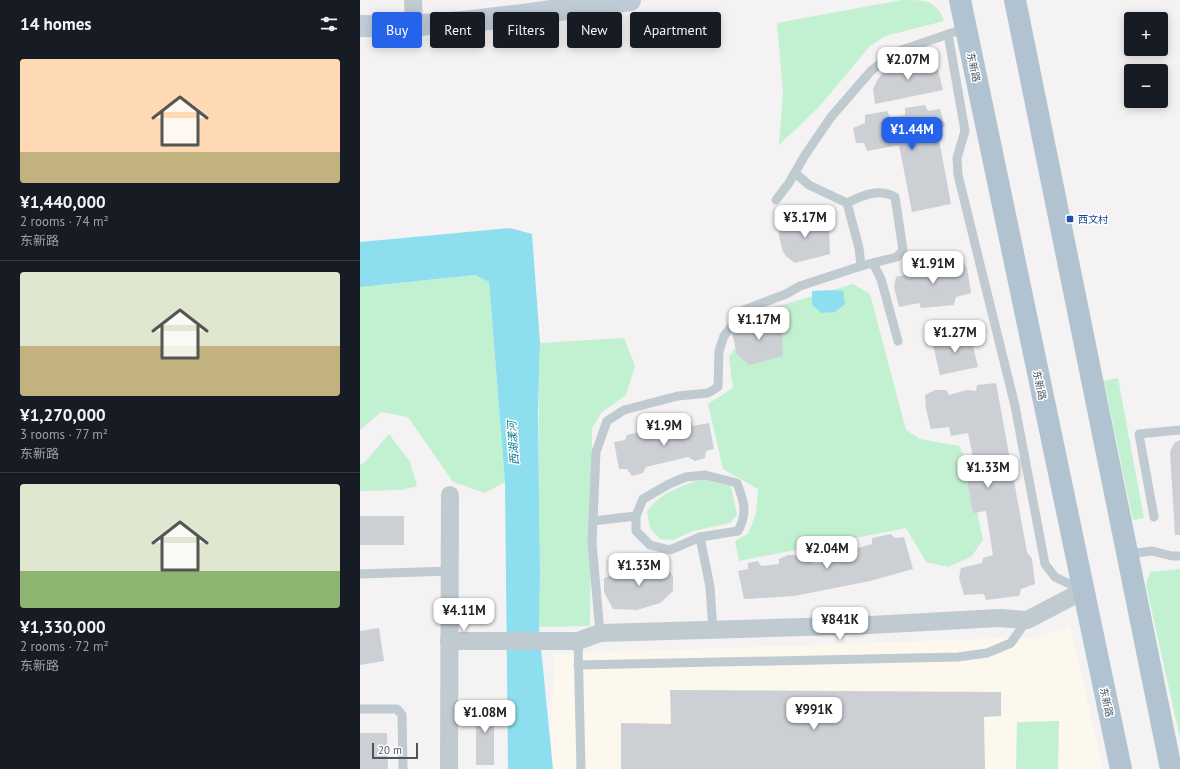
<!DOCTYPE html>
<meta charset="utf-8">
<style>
body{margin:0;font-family:"PT Sans","Noto Sans SC",sans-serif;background:#20242c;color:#f1f3f6;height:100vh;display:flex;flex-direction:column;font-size:15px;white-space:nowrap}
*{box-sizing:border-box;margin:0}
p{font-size:13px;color:#9ea1a6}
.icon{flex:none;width:22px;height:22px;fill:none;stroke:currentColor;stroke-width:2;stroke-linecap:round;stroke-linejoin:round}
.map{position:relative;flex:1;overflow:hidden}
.sheet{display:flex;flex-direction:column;background:#171b24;width:360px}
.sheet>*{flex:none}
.guide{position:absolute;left:12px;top:12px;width:380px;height:36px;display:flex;gap:8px}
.buttons{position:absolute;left:764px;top:12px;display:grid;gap:8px}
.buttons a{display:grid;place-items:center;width:44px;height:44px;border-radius:4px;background:#171b24;box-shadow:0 2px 10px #0003;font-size:20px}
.scale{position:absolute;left:12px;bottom:10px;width:46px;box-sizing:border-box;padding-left:4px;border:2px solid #495660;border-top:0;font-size:11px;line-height:14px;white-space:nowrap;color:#495660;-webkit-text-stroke:3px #fff;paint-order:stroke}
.price{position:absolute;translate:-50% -34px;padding:0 9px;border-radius:8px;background:#fff;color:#222;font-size:13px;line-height:26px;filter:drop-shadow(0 1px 2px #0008)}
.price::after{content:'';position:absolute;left:50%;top:24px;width:12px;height:9px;margin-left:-6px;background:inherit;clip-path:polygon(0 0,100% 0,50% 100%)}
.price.on{background:#2563eb;color:#fff}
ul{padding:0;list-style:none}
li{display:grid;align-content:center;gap:8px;height:212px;padding:0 20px}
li+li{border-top:1px solid #363941}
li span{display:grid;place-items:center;height:124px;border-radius:4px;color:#555}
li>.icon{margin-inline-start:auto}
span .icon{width:72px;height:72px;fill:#fffc;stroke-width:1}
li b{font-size:17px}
h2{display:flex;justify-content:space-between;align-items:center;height:48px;padding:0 20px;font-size:17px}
.tag{padding:0 14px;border-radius:4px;background:#171b24;box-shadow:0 2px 10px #0003;font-size:14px;line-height:36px}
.tag.on{background:#2563eb;color:#fff}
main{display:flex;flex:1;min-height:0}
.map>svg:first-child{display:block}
.commercial{fill:#fdf8ed}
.green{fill:#c1f1d1}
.water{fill:#8ddfef}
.building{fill:#cccfd4}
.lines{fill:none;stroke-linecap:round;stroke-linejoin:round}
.lane{stroke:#c0cad1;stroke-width:9}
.street{stroke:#c0cad1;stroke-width:18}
.secondary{stroke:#bfcbd6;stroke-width:22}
.primary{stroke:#b1c3d1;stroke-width:22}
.transit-dot{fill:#1a4fb4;stroke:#fff;stroke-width:1.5}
.labels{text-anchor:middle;stroke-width:3;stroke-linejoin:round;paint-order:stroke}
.street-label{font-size:10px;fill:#495660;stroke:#fff}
.transit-label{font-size:10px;fill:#164399;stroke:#fff;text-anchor:start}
.water-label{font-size:11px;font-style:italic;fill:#0a7d93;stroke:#fff}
</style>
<main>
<section class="sheet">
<h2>14 homes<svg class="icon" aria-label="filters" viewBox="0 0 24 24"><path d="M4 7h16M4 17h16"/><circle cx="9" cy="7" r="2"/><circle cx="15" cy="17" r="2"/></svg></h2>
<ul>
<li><span style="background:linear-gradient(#ffd9b3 75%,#c2b280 0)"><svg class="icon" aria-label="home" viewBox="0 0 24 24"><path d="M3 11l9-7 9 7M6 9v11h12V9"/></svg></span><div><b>¥1,440,000</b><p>2 rooms · 74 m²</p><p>东新路</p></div></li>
<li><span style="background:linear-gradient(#dfe7d0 60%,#c2b280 0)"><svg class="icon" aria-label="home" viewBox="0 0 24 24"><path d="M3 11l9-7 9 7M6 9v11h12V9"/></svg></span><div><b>¥1,270,000</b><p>3 rooms · 77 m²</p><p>东新路</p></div></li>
<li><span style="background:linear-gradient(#dfe7d0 70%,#8fb573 0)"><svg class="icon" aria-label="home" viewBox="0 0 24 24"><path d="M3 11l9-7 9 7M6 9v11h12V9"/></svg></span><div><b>¥1,330,000</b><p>2 rooms · 72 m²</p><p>东新路</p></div></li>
</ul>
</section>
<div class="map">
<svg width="820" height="769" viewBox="0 0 820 769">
<rect width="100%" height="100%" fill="#f4f2f2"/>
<path class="commercial" d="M710 626 743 769H189L195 654 679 637Z"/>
<g class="green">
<path d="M542 0C566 0 576 0 584 21L525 36 510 46 458 108 419 145 423 93 417 23Z"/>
<path d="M115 275 129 282 145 482 125 493 93 482 48 417 21 412 0 430V287Z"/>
<path d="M493 284 510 294 546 430 560 439 599 446 605 457 623 540 611 557 588 567 566 562 546 528 379 561 375 541 388 534 396 514 398 489 363 469 348 404 373 388 369 357 398 315 412 308Z"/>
<path d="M264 338 275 366 266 395 241 413 232 428 230 626 179 627C181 533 177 438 180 343Z"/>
<path d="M758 378 784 518 773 520 744 381Z"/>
<path d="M29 434 50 462 57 486 42 490 0 491V465L5 462Z"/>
<path d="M342 479 371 486 377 515 370 523 333 531 313 540 300 539 290 528 287 511C302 492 319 487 342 479Z"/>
<path d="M820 569V738L786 585 790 572Z"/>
<path d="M699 721 698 769H656L657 722Z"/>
</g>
<g class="water">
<path d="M150 228 172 234 180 343 178 412 180 574 179 628 193 769H148L145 482 129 282 115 275 0 287V242Z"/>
<path d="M473 290 483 291 485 304 475 312 462 313 452 305V291Z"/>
</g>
<g class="building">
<path d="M575 58 583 90 515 104 513 89 518 79 527 68Z"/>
<path d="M565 105 568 111 580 109 585 126 577 129 591 204 552 212 539 145 507 151 504 143H496L493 128 505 123V115L527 111 530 117 545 115V108Z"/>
<path d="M444 216 463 219 469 229 470 254 435 263 427 257 423 252 419 236V231L434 219Z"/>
<path d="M602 260 607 268 611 293 596 297 594 305 561 308 559 303 539 307 534 287 536 277 557 272 558 266 568 263 577 265Z"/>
<path d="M398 319 417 321 422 331 423 356 389 365 377 354 372 333 387 321Z"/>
<path d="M610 334 618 367 580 375 572 341Z"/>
<path d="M636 383 667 552 672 559 675 584 661 589 659 596 626 600 624 594 604 595 599 578 601 568 622 563 623 558 633 555 626 511 613 513 606 473 616 471 608 433 591 436 589 427 571 429 566 409 565 395 575 390H586L589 395 607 390 616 391 617 385Z"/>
<path d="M331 420 332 426 349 423 354 449 346 451 345 458 335 461 328 457 286 467 283 473 272 476 267 469H259L254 442 265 440 267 435 283 431 289 436 314 430 312 425Z"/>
<path d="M820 440V535H815L810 452 814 443Z"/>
<rect x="0" y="516" width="44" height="29"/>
<path d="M531 534 535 538 544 537 553 569 510 581 434 596 384 599 378 571 388 569V563L398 561 401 566 419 564V559L428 555H437L440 558 450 556 453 564 461 563V556L468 555 470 548 486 545 490 550 512 544V538Z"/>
<path d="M274 563H280L285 566 303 563 313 576V591L300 603 277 610 253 609 244 592V578L262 572 265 566Z"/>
<path d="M19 628 24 661 0 665V631Z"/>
<path d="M310 690 641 692V716L624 717 625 769H261V723L311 724Z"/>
<rect x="116" y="704" width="18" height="61"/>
<path d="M0 733H27L28 769H0Z"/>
</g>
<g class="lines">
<g class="lane">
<path d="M588 34 605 131 597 158 598 175 655 406 685 564 695 577 722 590"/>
<path d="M435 173 449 185 487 203 499 248 501 266"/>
<path d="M416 200 429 183 445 155 471 117 511 71 533 53 606 28"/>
<path d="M513 263 521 279 538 341"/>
<path d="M345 475 377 483C384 502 388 512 378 531L340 537 310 550 290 545 276 531V516L283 499 309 484 326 477Z"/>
<path d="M794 517 779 434 820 430"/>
<path d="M233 521 276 516"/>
<path d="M340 537 350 587 353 631"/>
<path d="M768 554 792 551 812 556H820"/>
<path d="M0 574 90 571"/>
<path d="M240 633 232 543 236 452 247 421 264 410 318 396 348 393 358 387 359 351 364 336 384 310 426 294 440 286 501 266 537 257 543 250 535 197C519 188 503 195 487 203"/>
<path d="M218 641 221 769"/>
<path d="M218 665 598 657 627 653 651 643 667 620"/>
<path d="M0 709H37L42 715 43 769"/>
</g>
<g class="street">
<path d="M53 0 54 25"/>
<path d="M89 641H218L240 633 510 625 639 618 667 620 723 591"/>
<path d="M89 769 90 495"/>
</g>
<path class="secondary" d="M0 26C91 28 181 12 270 0"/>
<g class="primary">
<path d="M600 0 761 769"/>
<path d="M655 0 811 769"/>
</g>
</g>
<rect class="transit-dot" x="706" y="215" width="8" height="8" rx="2"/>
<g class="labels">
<g class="street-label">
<text transform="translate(614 67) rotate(78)" y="4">东新路</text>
<text transform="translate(680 385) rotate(78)" y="4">东新路</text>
<text transform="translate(747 702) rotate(78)" y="4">东新路</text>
</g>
<g class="transit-label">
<text x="718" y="223">西文村</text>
</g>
<g class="water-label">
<text transform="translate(153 443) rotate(-94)" y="4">西湖漾河</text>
</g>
</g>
</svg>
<div class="buttons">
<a>+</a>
<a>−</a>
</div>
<div class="scale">20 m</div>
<b class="price" style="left:548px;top:81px">¥2.07M</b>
<b class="price on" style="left:552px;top:151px">¥1.44M</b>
<b class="price" style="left:445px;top:239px">¥3.17M</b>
<b class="price" style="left:573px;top:285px">¥1.91M</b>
<b class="price" style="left:399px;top:341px">¥1.17M</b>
<b class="price" style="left:595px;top:354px">¥1.27M</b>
<b class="price" style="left:304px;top:447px">¥1.9M</b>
<b class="price" style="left:628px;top:489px">¥1.33M</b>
<b class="price" style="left:467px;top:570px">¥2.04M</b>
<b class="price" style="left:279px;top:587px">¥1.33M</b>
<b class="price" style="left:104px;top:632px">¥4.11M</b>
<b class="price" style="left:480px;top:641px">¥841K</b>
<b class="price" style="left:454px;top:731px">¥991K</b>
<b class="price" style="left:125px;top:734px">¥1.08M</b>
<div class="guide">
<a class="tag on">Buy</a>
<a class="tag">Rent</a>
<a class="tag">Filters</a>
<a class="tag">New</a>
<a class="tag">Apartment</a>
</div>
</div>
</main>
